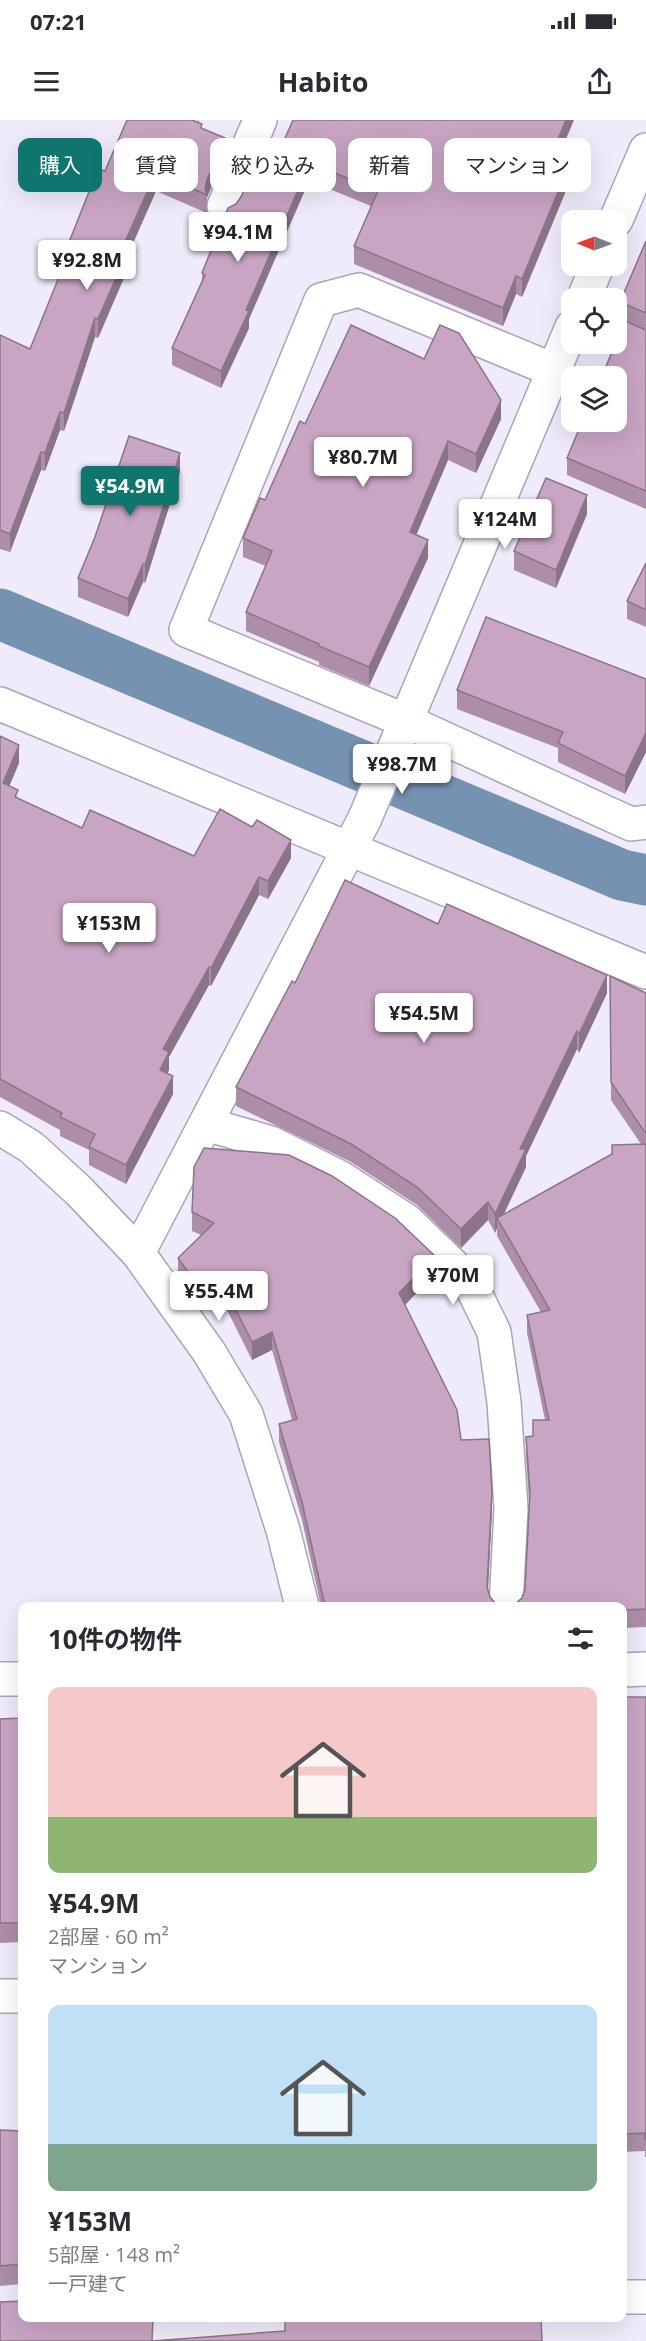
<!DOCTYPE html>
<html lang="ja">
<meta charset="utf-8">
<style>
body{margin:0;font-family:"Open Sans","Noto Sans JP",sans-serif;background:#f7f7f7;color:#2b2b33;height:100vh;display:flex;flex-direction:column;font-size:22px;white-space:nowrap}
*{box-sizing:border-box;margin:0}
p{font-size:20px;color:#7c7c81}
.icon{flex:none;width:33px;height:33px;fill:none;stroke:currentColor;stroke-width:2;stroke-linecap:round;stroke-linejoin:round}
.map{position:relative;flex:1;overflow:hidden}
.panel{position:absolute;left:18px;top:1482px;width:609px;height:720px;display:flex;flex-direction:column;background:#fff;border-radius:12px;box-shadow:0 6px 24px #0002}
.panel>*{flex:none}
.guide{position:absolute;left:18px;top:18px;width:610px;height:54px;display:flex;gap:12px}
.needle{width:39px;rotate:271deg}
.controls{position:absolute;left:561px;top:90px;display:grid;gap:12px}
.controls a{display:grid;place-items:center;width:66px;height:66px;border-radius:12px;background:#fff;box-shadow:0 6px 24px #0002;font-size:30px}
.price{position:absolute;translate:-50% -51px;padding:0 14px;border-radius:6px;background:#fff;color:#222;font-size:20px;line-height:39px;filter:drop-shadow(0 2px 3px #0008)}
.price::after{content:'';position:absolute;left:50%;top:36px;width:18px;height:14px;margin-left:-9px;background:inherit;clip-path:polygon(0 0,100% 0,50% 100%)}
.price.current{background:#0f766e;color:#fff}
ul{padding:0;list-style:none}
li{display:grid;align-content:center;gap:12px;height:318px;padding:0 30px}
li span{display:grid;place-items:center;height:186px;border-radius:12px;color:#555}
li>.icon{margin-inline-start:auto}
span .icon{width:108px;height:108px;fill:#fffc;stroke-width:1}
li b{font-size:26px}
h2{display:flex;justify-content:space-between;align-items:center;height:72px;padding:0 30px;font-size:26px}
.chip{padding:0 21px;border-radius:12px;background:#fff;box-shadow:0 6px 24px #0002;font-size:21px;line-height:54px}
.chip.current{background:#0f766e;color:#fff}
.status{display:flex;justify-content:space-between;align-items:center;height:42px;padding:0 30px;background:#fff;direction:ltr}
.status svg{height:16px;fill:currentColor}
header{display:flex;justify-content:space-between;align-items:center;height:78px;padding:0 30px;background:#fff;font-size:27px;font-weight:700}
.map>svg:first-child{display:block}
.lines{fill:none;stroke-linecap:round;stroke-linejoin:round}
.canal{stroke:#7592b1;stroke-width:51}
.street-casing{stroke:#a9a5b4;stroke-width:36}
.street{stroke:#fff;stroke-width:33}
.wall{fill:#ac8ea8}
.shaded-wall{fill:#8c7488}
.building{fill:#c8a5c3;stroke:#8c7488;stroke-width:1.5}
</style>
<div class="status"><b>07:21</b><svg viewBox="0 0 49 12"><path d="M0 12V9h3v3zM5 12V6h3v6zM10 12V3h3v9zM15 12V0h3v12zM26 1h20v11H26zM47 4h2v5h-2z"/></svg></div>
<header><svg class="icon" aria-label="menu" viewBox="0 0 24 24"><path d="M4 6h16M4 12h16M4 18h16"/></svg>Habito<svg class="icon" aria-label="share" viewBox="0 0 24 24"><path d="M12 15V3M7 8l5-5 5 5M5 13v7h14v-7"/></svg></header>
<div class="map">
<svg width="646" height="2221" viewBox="0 0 646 2221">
<rect width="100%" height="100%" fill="#efebfa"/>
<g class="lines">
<path class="canal" d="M0 494 622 755 646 760"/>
<defs>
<g id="street">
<path d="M224 86 260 0"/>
<path d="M616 100 646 30"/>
<path d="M584 178 597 146"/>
<path d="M553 250 359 170 321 180 186 510 406 601 631 704 646 702"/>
<path d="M0 584 646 852"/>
<path d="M206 1004 271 1023 341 1058 407 1101 469 1161 494 1212 504 1282 511 1389 506 1486"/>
<path d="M0 1008 31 1027 79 1071 138 1133 209 1232 246 1294 283 1410 302 1486"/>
<path d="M138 1133 365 698 572 207"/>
<path d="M622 1550 646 1549"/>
<path d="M0 1559H22"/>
<path d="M0 1876H22"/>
<path d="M622 2177H646"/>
</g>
</defs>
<use href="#street" class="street-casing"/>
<use href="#street" class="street"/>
</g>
<g class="wall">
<path d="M199 0 198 3 225 36 207 77V93L156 71 130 130V144L98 218 95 217 64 311 60 310 45 351 41 350 10 432 0 429V215L30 229 64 145V135L105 51Z"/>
<path d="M280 30 553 51 565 73 522 177 516 174 503 206 354 144V126L371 86 305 59V70L249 199V208L221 268 172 245V228L202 162V153L236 84 241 77 280 43Z"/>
<path d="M646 121V389L567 355V338L625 202 620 200V182Z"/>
<path d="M501 299 476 353 448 340 416 415 428 438 369 566 319 545V542L246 511V492L266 446 243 437V418L265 380 305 304Z"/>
<path d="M180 352 145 463 143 462 128 497 78 477V458Z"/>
<path d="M587 394 556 468 514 450V431Z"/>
<path d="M646 443V507L627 499V481Z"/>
<path d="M646 559V632L625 674 558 642V628L457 589V570Z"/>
<path d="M0 616 19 643 9 666 18 678 82 708 194 736 291 738 268 779 259 775 211 866 209 865 169 937V950L167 954 173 974 126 1064 89 1045V1030L60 1016V1010L0 977Z"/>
<path d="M438 804 607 873 579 933 577 929 526 1036V1047L504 1094 641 1024 611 980 610 856 646 873V1507L622 1508V1486L515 1484 522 1478 525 1469 529 1382 526 1335V1317L533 1316 545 1300 527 1213V1195L541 1192 497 1116V1108L495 1113 488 1100 461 1128 417 1085 351 1042 236 986V967L295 863Z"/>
<path d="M192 1092 435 1154 405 1185 461 1320 492 1389 488 1471 490 1477 496 1484 505 1486H321L302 1400 279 1322V1304L292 1300 272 1230 252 1240 221 1178 198 1184 178 1156V1138L201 1115 192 1111Z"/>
<path d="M622 1577H646V2037H645V2031L622 2032Z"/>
<path d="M22 1598V1822L0 1823V1599Z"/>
<path d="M0 2010 22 2011V2164L0 2166Z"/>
</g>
<g class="shaded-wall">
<path d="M566 0H574L546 66V48Z"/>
<path d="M225 18V36L207 77V75L205 74 207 60Z"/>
<path d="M156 52V71L130 130V144L98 218V199L124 124Z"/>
<path d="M305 54V70L249 199V208L221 268V251L246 190Z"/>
<path d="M565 55V73L522 177V159Z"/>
<path d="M516 156V174L503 206V188Z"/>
<path d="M95 198V217L64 311V293Z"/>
<path d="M501 280V299L476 353V334Z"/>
<path d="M60 292V310L45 351V333Z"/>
<path d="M448 321V340L410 430V412Z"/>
<path d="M41 332V350L10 432V414Z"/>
<path d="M180 333V352L145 463V445Z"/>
<path d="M587 375V394L556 468V450Z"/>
<path d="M428 420V438L369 566V547Z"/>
<path d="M143 444V462L128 497V479Z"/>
<path d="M646 613V632L625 674V656Z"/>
<path d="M19 625V643L3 681V663Z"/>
<path d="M291 720V738L268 779V761Z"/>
<path d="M259 757V775L211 866V848Z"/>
<path d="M209 847V865L169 937V950L160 969V950L163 929Z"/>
<path d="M607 855V873L579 933V914Z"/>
<path d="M577 911V929L526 1036V1047L500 1102 497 1098V1108L495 1113V1094L520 1029Z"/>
<path d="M173 956V974L126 1064V1045Z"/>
<path d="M488 1082V1100L461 1128V1109Z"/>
<path d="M435 1136V1154L399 1191V1173Z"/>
<path d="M221 1160V1178L198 1184V1166Z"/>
<path d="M272 1212V1230L252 1240V1222Z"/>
<path d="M492 1371V1389L487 1486V1467Z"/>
</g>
<g class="building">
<path d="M127 0H192L202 4 201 8 225 18 207 60 205 69 207 75 156 52 124 124 130 126 98 199 95 198 64 293 60 292 45 333 41 332 10 414 0 410V215L30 229 67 137 64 135 98 49 105 51Z"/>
<path d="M293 0H566L546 48 565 55 522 159 516 156 503 188 354 126 378 71 280 30Z"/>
<path d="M259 34 305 54 246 190 249 191 221 251 172 228 205 155 202 153 228 88 236 84 241 77Z"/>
<path d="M646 121V193L620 182Z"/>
<path d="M625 201 646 210V371L567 338 582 302H616V256H602Z"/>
<path d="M351 205 424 239 440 205 459 213 501 280 476 334 448 321 410 412 428 420 369 547 319 526V524L246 492 272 431 243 418 260 378 265 380 300 301 305 304Z"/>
<path d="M129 316 180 333 145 445 143 444 128 479 78 458 95 417Z"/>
<path d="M546 358 587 375 556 450 514 431Z"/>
<path d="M646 443V490L627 481Z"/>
<path d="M486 497 646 559V613L625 656 558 623 563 612 457 570Z"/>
<path d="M0 616 19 625 3 663 18 670 15 677 82 708 90 690 194 736 220 689 252 707 257 700 291 720 268 761 259 757 211 848 209 847 163 929 169 932 160 950 173 956 126 1045 89 1027 95 1014 60 997 62 993 0 959Z"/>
<path d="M345 760 438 804 447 784 607 855 579 914 577 911 520 1029H526L495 1094 488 1082 461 1109 417 1067 351 1024 236 967 292 861 295 863Z"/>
<path d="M610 856 646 873V1014L611 962Z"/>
<path d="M646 1024V1489L622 1490V1486H506L515 1484 522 1478 525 1469 530 1372 526 1317 533 1316V1300H549L527 1195 550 1190 497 1098 612 1034V1025Z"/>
<path d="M204 1028 289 1035 332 1056 395 1098 435 1136 399 1173 457 1290 461 1320 489 1319 492 1371 487 1467 490 1477 496 1484 505 1486H325L302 1382 279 1304 297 1299 272 1212 252 1222 221 1160 198 1166 178 1138 214 1103 192 1092 194 1047Z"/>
<path d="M622 1577H646V2019H645V2013L622 2014Z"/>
<path d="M22 1598V1803H0V1599Z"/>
<path d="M0 2010 22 2011V2144L0 2146Z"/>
<path d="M22 2181V2198H89V2200L153 2199 152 2221 285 2211V2198H541L542 2221H0V2182Z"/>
</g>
</svg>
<div class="controls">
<a><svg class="needle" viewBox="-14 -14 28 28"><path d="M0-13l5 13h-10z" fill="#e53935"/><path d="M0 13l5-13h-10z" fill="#7c7c81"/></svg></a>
<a><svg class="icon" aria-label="locate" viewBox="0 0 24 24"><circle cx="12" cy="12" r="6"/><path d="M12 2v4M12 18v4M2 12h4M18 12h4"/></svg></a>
<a><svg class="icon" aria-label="layers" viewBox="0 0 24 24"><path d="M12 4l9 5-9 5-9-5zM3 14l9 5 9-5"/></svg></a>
</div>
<b class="price" style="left:238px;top:143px">¥94.1M</b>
<b class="price" style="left:87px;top:171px">¥92.8M</b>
<b class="price" style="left:363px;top:368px">¥80.7M</b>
<b class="price current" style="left:130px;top:397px">¥54.9M</b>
<b class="price" style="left:505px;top:430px">¥124M</b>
<b class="price" style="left:402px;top:675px">¥98.7M</b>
<b class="price" style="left:109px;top:834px">¥153M</b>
<b class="price" style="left:424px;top:924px">¥54.5M</b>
<b class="price" style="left:453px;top:1186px">¥70M</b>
<b class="price" style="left:219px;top:1202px">¥55.4M</b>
<div class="guide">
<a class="chip current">購入</a>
<a class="chip">賃貸</a>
<a class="chip">絞り込み</a>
<a class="chip">新着</a>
<a class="chip">マンション</a>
</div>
<section class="panel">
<h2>10件の物件<svg class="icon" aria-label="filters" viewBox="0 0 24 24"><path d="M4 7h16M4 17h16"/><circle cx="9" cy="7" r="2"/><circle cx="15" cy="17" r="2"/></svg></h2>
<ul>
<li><span style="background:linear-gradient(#f6c9c9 70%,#8fb573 0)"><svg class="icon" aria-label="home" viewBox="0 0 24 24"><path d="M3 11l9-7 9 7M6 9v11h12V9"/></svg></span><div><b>¥54.9M</b><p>2部屋 · 60 m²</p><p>マンション</p></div></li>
<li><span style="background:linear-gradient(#bfe0f5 75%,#7fa58c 0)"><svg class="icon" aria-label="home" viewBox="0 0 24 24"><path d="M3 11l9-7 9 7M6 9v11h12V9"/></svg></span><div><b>¥153M</b><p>5部屋 · 148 m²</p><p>一戸建て</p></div></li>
</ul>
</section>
</div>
